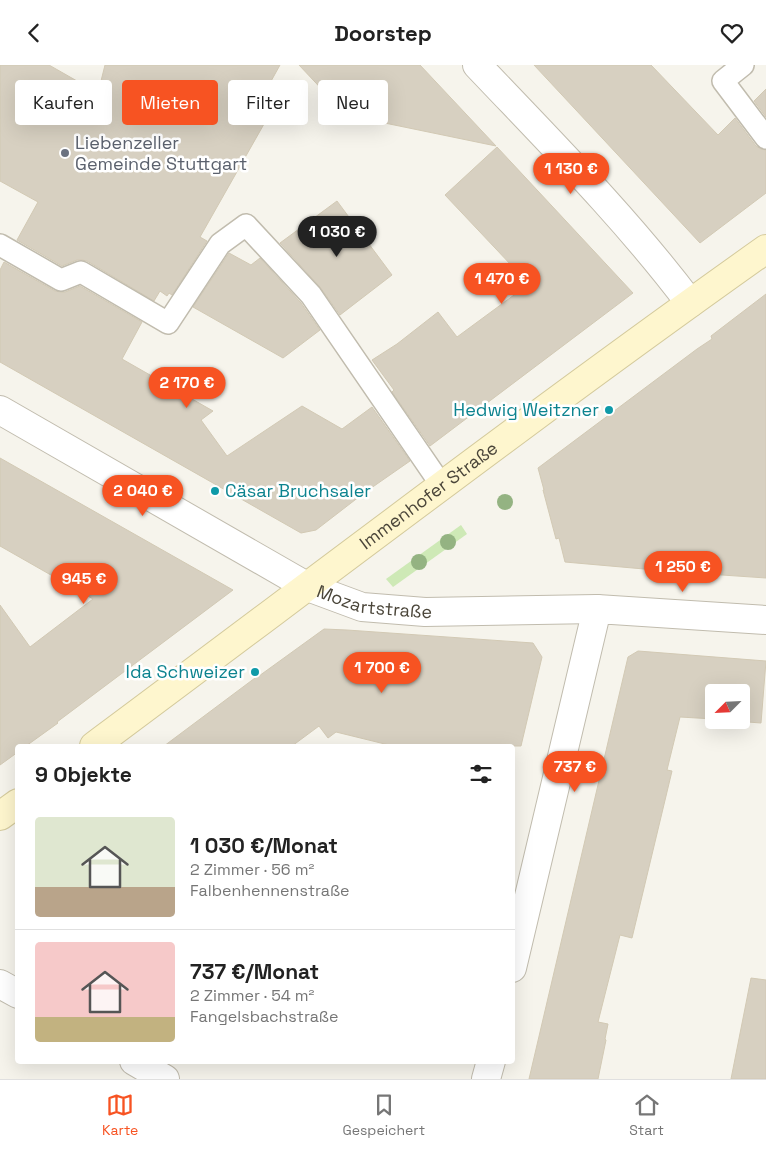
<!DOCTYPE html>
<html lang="de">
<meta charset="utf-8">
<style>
body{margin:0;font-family:"Space Grotesk",sans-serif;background:#f2f2f2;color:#222;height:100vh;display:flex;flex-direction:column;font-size:19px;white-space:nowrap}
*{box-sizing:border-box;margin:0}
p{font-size:16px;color:#767676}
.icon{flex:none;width:28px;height:28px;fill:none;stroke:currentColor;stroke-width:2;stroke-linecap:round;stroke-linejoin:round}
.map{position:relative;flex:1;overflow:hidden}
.sheet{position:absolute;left:15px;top:679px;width:500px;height:320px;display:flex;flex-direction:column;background:#fff;border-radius:5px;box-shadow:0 5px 20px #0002}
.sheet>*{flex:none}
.guide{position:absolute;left:15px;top:15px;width:500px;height:45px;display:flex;gap:10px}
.needle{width:32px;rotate:246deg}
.fabs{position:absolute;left:705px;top:619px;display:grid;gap:10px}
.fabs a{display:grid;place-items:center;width:45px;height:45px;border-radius:5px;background:#fff;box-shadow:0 5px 20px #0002;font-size:25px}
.price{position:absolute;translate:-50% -42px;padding:0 11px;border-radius:18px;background:#f75322;color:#fff;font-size:16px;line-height:32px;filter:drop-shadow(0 1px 2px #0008)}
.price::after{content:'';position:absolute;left:50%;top:30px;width:15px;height:11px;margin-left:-8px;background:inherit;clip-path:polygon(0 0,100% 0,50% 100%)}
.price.current{background:#222;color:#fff}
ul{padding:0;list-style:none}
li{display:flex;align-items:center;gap:15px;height:125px;padding:0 20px}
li+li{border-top:1px solid #e0e0e0}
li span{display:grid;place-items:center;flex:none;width:140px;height:100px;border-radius:5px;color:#555}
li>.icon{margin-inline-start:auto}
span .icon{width:60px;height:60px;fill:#fffc;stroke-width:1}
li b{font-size:21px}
h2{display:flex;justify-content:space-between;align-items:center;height:60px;padding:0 20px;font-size:21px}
.tag{padding:0 18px;border-radius:5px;background:#fff;box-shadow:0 5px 20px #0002;font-size:18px;line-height:45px}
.tag.current{background:#f75322;color:#fff}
header{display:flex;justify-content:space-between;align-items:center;height:65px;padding:0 20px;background:#fff;font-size:22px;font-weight:700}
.tab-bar{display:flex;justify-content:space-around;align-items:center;height:70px;border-top:1px solid #e0e0e0;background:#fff;font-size:14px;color:#767676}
.tab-bar a{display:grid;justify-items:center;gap:2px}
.tab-bar .current{color:#f75322}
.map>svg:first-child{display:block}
.green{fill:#cee9b6}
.building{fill:#d7d0c1;stroke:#d2c9b4}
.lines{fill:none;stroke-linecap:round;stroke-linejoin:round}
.service-casing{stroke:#c1bcae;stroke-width:24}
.pedestrian-casing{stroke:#c1bcae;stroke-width:30}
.minor-casing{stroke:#c1bcae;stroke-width:30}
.secondary-casing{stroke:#d4ca9c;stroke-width:30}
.service{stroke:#fff;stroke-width:21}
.pedestrian{stroke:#fff;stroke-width:28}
.minor{stroke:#fff;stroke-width:28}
.secondary{stroke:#fef6ce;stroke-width:28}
.tree{fill:#94b382}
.worship-dot{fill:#6b7280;stroke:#fff;stroke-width:2}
.culture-dot{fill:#0f9aa8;stroke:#fff;stroke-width:2}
.labels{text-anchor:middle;stroke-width:5;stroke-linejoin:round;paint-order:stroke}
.worship-label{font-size:18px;fill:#5b616d;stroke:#fff;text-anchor:start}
.culture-label{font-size:18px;fill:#0d838f;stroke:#fff;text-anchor:end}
.street-label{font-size:18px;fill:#4a4539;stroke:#fff}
</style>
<header><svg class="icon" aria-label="back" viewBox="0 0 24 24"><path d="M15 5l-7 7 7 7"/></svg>Doorstep<svg class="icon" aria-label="heart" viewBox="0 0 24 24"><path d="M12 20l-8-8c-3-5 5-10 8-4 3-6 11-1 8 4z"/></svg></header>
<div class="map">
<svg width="766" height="1014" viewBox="0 0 766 1014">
<rect width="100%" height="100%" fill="#f6f4ec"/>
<path class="green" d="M461 460 467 469 393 522 386 514Z"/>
<g class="building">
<path d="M0 0H49L98 28 105 0H280L265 27 257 55 264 59 200 172 207 176 172 230 169 228 167 231 160 226 154 236 87 196 82 195H77L62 201 17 175 38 137 0 116Z"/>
<path d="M299 0H420L496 81 346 50Z"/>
<path d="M534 0H651L718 70 735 53 756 81 761 84 766 85V128L700 178Z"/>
<path d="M766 24V52L754 36Z"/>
<path d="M497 82 633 228 430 381 392 327 394 325 372 295 397 279 438 247 457 272 529 219 445 130Z"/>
<path d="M337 136 392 210 340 250 320 222 280 178Z"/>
<path d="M229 188 251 200 260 193 301 238 320 265 283 293 193 242Z"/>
<path d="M4 197 55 226 61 227H65L80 221 142 257 122 294 213 346 201 355 227 391 302 341 342 364 372 342 410 396 364 428 316 465 301 468 0 297V205Z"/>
<path d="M766 229V513L678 507 565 497 559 473 556 474 543 425H544L538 403 697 284 712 274 711 271Z"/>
<path d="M0 393 233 525 57 657 58 658 26 681H18V687L0 700V540L30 582 93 534 0 481Z"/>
<path d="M324 564 347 565 533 578 542 592 521 681H393L336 667 328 673 319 661 292 681H164L259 610V611Z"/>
<path d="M638 586 766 596 761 658 722 655H741V628H714V654L680 652 667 705 672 706 632 873 620 870 598 957 608 959 605 974 606 975 598 1014H529L628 592Z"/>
<path d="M751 913 766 915V1014H731Z"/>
</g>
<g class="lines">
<defs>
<g id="service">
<path d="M743 0 723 16 766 73"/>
<path d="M0 180 61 215 81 207 168 258 220 179 246 160 311 230 442 421"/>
</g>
<g id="pedestrian">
<path id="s1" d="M308 522 362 542 425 547 597 544"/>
</g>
<g id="minor">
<path d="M477 0C550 77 626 153 690 238"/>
<path d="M0 345 308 522"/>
<path d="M512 903 597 544 766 555"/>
<path d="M0 919 18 929"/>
<path d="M134 996 165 1014"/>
<path d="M486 1014 491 996"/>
</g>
<g id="secondary">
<path id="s2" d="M94 681C317 515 539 345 766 184"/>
<path d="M0 751 18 738"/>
</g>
</defs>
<use href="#service" class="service-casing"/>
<use href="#pedestrian" class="pedestrian-casing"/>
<use href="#minor" class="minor-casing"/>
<use href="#secondary" class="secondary-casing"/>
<use href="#service" class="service"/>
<use href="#pedestrian" class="pedestrian"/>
<use href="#minor" class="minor"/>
<use href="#secondary" class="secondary"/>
</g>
<g class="tree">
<circle cx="505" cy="437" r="8"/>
<circle cx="448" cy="477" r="8"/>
<circle cx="419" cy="497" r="8"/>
</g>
<circle class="worship-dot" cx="65" cy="88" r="5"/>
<g class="culture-dot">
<circle cx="609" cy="345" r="5"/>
<circle cx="215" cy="426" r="5"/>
<circle cx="255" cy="607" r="5"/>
</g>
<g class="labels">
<g class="worship-label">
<text x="75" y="84">Liebenzeller<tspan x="75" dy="21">Gemeinde Stuttgart</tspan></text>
</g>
<g class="culture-label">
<text x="599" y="351">Hedwig Weitzner</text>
<text x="225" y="432" text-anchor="start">Cäsar Bruchsaler</text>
<text x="245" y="613">Ida Schweizer</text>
</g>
<g class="street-label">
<text dy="6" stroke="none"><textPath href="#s2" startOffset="418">Immenhofer Straße</textPath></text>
<text dy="6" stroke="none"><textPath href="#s1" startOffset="69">Mozartstraße</textPath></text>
</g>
</g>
</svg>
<div class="fabs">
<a><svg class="needle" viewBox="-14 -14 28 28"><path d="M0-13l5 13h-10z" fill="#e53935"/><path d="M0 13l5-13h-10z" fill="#767676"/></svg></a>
</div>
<b class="price" style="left:571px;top:130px">1 130 €</b>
<b class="price current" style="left:337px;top:193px">1 030 €</b>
<b class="price" style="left:502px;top:240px">1 470 €</b>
<b class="price" style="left:187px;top:344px">2 170 €</b>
<b class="price" style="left:143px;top:452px">2 040 €</b>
<b class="price" style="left:683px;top:528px">1 250 €</b>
<b class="price" style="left:84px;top:540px">945 €</b>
<b class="price" style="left:382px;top:629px">1 700 €</b>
<b class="price" style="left:575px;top:728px">737 €</b>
<div class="guide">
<a class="tag">Kaufen</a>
<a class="tag current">Mieten</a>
<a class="tag">Filter</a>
<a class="tag">Neu</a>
</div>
<section class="sheet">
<h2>9 Objekte<svg class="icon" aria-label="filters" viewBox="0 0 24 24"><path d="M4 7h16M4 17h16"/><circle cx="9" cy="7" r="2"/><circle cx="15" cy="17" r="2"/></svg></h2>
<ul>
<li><span style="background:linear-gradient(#dfe7d0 70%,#b9a48a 0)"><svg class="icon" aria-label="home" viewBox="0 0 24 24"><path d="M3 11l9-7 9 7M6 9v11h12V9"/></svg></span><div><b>1 030 €/Monat</b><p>2 Zimmer · 56 m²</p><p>Falbenhennenstraße</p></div></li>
<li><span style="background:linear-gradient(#f6c9c9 75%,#c2b280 0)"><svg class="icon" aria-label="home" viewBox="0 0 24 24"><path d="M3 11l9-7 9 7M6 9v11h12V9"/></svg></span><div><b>737 €/Monat</b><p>2 Zimmer · 54 m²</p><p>Fangelsbachstraße</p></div></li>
</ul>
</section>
</div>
<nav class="tab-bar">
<a class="current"><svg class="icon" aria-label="map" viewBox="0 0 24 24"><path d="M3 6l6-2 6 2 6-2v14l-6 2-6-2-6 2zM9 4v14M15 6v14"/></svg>Karte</a>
<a><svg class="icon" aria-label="saved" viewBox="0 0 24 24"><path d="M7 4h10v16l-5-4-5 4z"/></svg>Gespeichert</a>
<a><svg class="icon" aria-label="home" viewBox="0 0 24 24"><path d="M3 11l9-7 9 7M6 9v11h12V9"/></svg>Start</a>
</nav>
